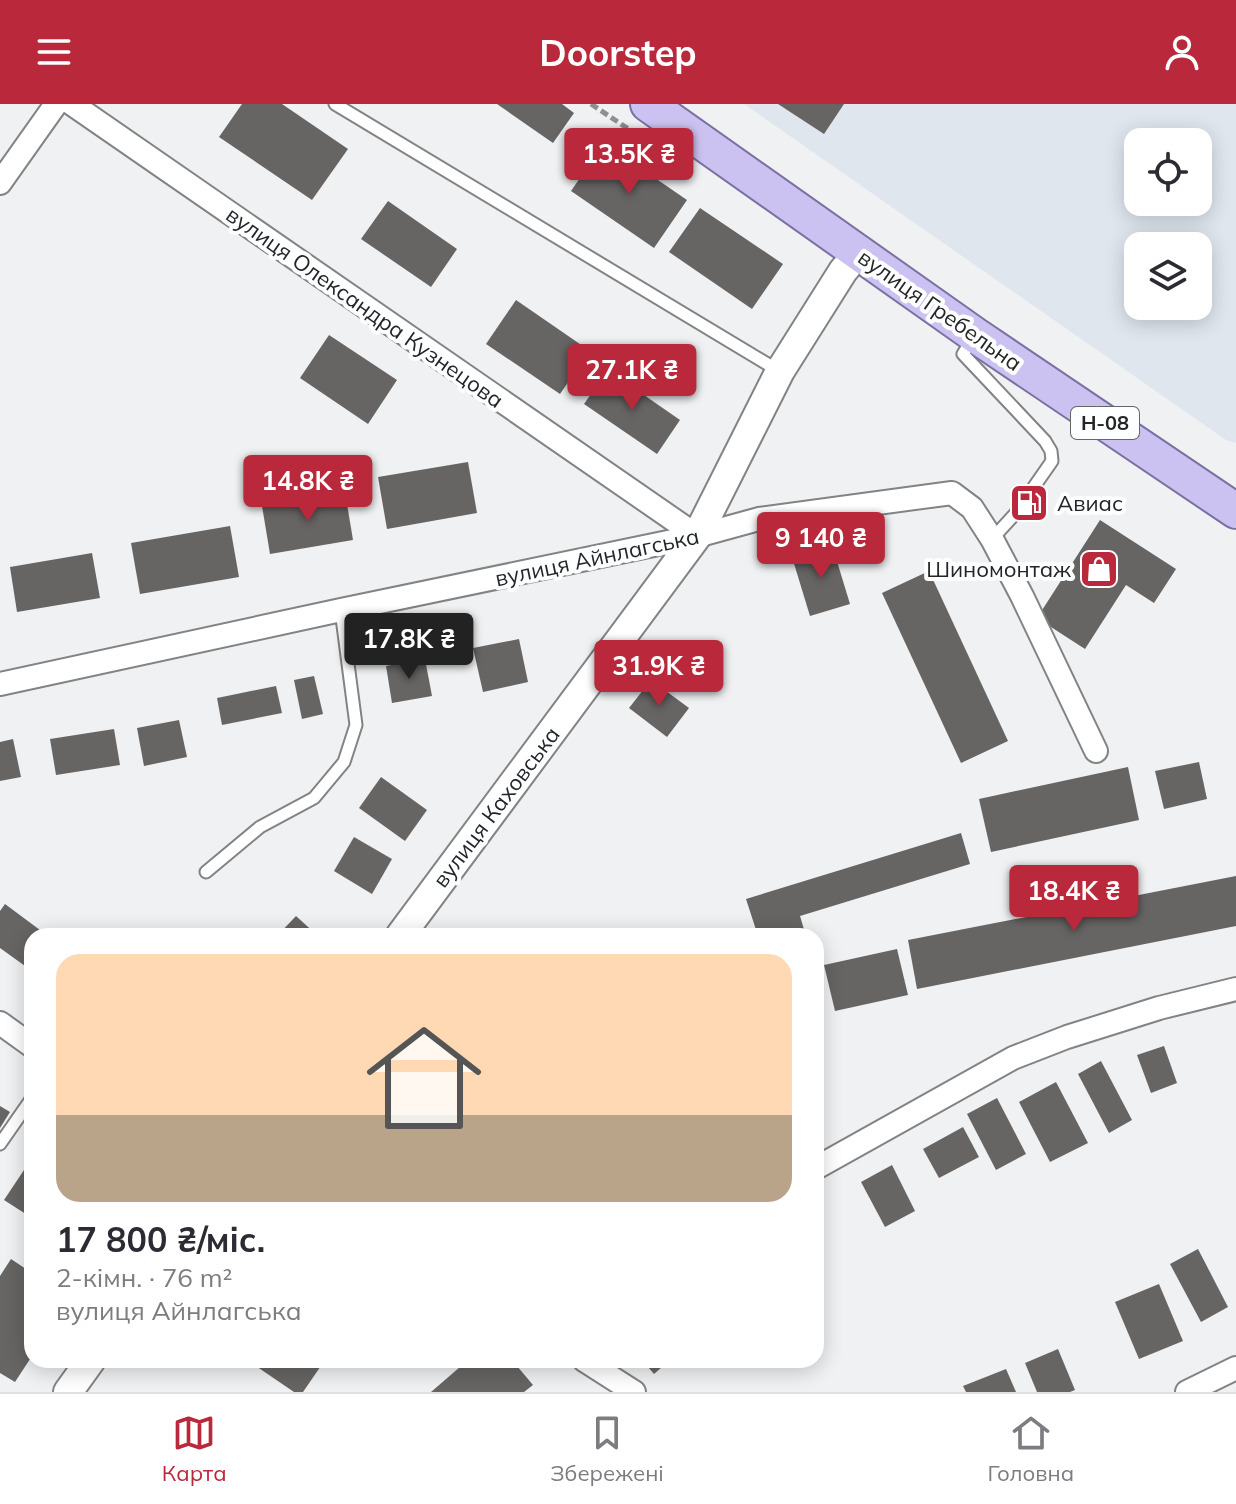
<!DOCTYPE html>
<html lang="uk">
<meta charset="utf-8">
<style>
body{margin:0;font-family:Mulish,sans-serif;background:#f7f7f7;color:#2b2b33;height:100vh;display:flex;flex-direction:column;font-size:30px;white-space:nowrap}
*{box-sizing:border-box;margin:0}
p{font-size:26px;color:#7c7c81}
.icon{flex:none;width:44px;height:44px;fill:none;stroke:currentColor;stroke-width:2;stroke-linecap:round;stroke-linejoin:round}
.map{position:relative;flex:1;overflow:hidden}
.side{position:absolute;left:24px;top:824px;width:800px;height:440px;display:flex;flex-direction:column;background:#fff;border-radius:24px;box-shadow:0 4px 20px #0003}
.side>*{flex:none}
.fabs{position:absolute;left:1124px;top:24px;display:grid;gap:16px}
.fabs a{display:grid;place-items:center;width:88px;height:88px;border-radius:16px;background:#fff;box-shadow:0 4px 20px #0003;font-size:40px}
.price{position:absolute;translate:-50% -68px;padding:0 18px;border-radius:8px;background:#ba293b;color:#fff;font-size:26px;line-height:52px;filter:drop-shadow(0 2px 4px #0008)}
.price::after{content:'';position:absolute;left:50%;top:48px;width:24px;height:18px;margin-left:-12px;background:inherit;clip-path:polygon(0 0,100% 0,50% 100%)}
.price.active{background:#222;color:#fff}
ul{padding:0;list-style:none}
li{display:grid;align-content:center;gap:16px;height:424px;padding:0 32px}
li span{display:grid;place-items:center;height:248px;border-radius:24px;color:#555}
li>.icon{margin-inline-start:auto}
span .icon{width:144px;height:144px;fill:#fffc;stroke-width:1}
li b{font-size:34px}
header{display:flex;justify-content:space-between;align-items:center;height:104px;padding:0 32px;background:#ba293b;color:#fff;font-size:36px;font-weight:700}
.tab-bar{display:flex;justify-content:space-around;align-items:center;height:112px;border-top:2px solid #e1e1e2;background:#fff;font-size:22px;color:#7c7c81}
.tab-bar a{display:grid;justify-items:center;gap:4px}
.tab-bar .active{color:#ba293b}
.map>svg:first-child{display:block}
.built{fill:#dfe6ee;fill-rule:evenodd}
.building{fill:#676564}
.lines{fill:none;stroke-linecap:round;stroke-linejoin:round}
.service-casing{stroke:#818384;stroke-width:15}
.minor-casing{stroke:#818384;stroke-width:26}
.tertiary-casing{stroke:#818384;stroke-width:32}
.primary-casing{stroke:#7b70a3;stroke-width:38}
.path{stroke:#8e8f90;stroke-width:5;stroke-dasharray:8 4;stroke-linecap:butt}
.service{stroke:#fff;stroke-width:11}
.minor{stroke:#fff;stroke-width:22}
.tertiary{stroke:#fff;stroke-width:28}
.primary{stroke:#ccc2f1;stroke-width:34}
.labels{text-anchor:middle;stroke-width:8;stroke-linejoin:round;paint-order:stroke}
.shield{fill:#fdfeff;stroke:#656666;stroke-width:2}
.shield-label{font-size:20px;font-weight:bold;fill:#242525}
.street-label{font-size:22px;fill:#242525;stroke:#fdfeff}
.poi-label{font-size:22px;fill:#242525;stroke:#fdfeff;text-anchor:start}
</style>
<header><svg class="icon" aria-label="menu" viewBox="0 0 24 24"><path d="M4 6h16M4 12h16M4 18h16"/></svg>Doorstep<svg class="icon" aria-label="person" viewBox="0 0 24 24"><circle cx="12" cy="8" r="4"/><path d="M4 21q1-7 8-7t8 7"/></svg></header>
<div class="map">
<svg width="1236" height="1288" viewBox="0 0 1236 1288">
<rect width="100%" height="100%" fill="#eff1f2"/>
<path class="built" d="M744 0H1236V339L1226 336ZM1138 38H1198V98H1138ZM1138 142H1198V202H1138Z"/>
<g class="building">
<path d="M242 0H282L348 45 312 96 219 33Z"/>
<path d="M497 0H562L574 9 553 39Z"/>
<path d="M778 0H844L824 30Z"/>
<path d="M604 39 687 96 654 144 571 87Z"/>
<path d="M388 97 457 145 431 183 361 135Z"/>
<path d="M700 104 783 160 752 205 669 148Z"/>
<path d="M516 196 590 247 560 290 486 240Z"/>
<path d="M329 231 397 276 368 320 300 274Z"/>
<path d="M608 266 680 316 657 350 584 300Z"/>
<path d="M468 358 477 409 387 425 378 373Z"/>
<path d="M345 388 353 436 270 450 262 402Z"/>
<path d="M1100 416 1176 465 1154 499 1126 481 1085 545 1037 514Z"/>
<path d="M230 422 239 473 140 490 131 439Z"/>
<path d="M832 441 850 500 810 512 792 453Z"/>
<path d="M92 449 100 494 17 508 10 463Z"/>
<path d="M929 467 1008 637 961 659 882 489Z"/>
<path d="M519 535 528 578 483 588 473 544Z"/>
<path d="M425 555 432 592 392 599 386 562Z"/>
<path d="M314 572 323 610 302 615 294 576Z"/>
<path d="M651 576 689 604 667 633 629 604Z"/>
<path d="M276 582 282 609 222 621 217 594Z"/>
<path d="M179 616 187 653 144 662 137 624Z"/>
<path d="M114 625 120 661 56 671 50 635Z"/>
<path d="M13 635 21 673 0 677V638Z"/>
<path d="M1199 658 1207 695 1164 705 1155 667Z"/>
<path d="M1128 663 1139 716 991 748 979 695Z"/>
<path d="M381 673 427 706 405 737 359 704Z"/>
<path d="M961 729 970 760 800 812 806 832H758L746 795Z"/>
<path d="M354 733 392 755 372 790 334 767Z"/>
<path d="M1236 772V822L917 885 908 836Z"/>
<path d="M5 800 48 832H32V867L0 844V807Z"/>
<path d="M296 812 318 832H277Z"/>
<path d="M897 845 908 891 835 907 824 861Z"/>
<path d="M1164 942 1177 979 1151 989 1137 951Z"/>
<path d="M1101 957 1132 1016 1109 1029 1078 970Z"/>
<path d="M1056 978 1088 1039 1050 1058 1019 998Z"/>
<path d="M997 994 1026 1050 996 1066 967 1010Z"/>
<path d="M0 1002 10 1008 0 1024Z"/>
<path d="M963 1023 979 1053 939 1074 923 1045Z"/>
<path d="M32 1054V1114L4 1096Z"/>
<path d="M892 1061 915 1107 885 1123 861 1078Z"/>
<path d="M1198 1145 1228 1203 1201 1218 1170 1160Z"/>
<path d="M11 1155 32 1169V1252L15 1278 0 1269V1172Z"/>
<path d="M1159 1180 1183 1237 1139 1255 1115 1198Z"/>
<path d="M1058 1245 1075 1286 1070 1288H1037L1025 1259Z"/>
<path d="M247 1256H325L303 1288H294Z"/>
<path d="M468 1256H512L533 1281 524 1288H431Z"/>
<path d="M642 1256H670L654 1270Z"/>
<path d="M1006 1265 1016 1288H966L963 1282Z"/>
</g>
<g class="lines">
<defs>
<g id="service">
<path d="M335 0 779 267"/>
<path d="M972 235 963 250 1045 337 1051 347 1052 357 1015 410 992 435"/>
<path d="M206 768 260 723 314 694 344 658 356 621 341 506"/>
<path d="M0 1040 32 994"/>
</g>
<g id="minor">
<path d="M72 0 697 432"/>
<path d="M0 79 56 0"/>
<path d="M0 580 341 506 697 432 759 415 952 389 972 404 992 435 1022 492 1096 647"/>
<path d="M0 919 32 942"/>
<path d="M816 1064 1013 954 1067 933 1159 904 1236 885"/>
<path d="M584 1256 634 1288"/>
<path d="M1187 1288 1236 1264"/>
</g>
<g id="tertiary">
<path d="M400 832 697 432 780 267 843 167 858 149"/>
<path d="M68 1288 91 1256"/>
</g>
<path id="primary" d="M648 0 975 231 1236 407"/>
</defs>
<use href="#service" class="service-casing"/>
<use href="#minor" class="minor-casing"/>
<use href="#tertiary" class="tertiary-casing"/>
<use href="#primary" class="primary-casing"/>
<path class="path" d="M591 0 630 26"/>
<use href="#service" class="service"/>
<use href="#minor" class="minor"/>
<use href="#tertiary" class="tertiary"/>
<use href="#primary" class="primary"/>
</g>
<defs>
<symbol id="fuel-square" viewBox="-11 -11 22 22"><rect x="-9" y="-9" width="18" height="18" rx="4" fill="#ba293b" stroke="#fdfeff"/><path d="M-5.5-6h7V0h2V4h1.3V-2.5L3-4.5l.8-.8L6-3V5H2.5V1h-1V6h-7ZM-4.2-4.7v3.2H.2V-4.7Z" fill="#fff"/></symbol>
<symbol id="shop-square" viewBox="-11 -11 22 22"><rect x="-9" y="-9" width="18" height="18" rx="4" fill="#ba293b" stroke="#fdfeff"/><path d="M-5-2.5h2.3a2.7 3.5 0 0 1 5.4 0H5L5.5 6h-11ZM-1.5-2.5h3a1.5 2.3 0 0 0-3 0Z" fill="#fff"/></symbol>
</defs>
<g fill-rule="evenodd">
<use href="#fuel-square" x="1007" y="377" width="44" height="44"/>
<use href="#shop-square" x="1077" y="443" width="44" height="44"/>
</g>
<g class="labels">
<rect class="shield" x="1071" y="303" width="68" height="32" rx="6"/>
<g class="shield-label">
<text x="1105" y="326">Н-08</text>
</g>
<g class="street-label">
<text transform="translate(365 203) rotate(35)" y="8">вулиця Олександра Кузнецова</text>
<text transform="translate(940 206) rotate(35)" y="8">вулиця Гребельна</text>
<text transform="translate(597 453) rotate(-12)" y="8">вулиця Айнлагська</text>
<text transform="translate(496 703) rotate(-53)" y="8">вулиця Каховська</text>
</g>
<g class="poi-label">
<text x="1057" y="407">Авиас</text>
<text x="1071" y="473" text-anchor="end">Шиномонтаж</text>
</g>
</g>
</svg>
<div class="fabs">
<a><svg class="icon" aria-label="locate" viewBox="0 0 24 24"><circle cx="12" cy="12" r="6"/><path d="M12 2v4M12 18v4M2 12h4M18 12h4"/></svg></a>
<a><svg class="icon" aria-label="layers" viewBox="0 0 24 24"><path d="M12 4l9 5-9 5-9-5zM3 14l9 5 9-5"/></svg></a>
</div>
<b class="price" style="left:629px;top:92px">13.5K ₴</b>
<b class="price" style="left:632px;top:308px">27.1K ₴</b>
<b class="price" style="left:308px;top:419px">14.8K ₴</b>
<b class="price" style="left:821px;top:476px">9 140 ₴</b>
<b class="price active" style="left:409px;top:577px">17.8K ₴</b>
<b class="price" style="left:659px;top:604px">31.9K ₴</b>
<b class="price" style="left:1074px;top:829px">18.4K ₴</b>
<section class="side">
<ul>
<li><span style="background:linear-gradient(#ffd9b3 65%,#b9a48a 0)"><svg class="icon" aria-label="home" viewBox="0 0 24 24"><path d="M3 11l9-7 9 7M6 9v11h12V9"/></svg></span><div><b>17 800 ₴/міс.</b><p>2-кімн. · 76 m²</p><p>вулиця Айнлагська</p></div></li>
</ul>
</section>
</div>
<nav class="tab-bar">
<a class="active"><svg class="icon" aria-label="map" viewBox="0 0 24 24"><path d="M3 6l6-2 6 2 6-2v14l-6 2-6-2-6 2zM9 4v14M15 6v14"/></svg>Карта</a>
<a><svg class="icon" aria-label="saved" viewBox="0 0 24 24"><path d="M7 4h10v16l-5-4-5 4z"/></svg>Збережені</a>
<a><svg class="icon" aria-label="home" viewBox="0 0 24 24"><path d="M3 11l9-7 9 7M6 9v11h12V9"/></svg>Головна</a>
</nav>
